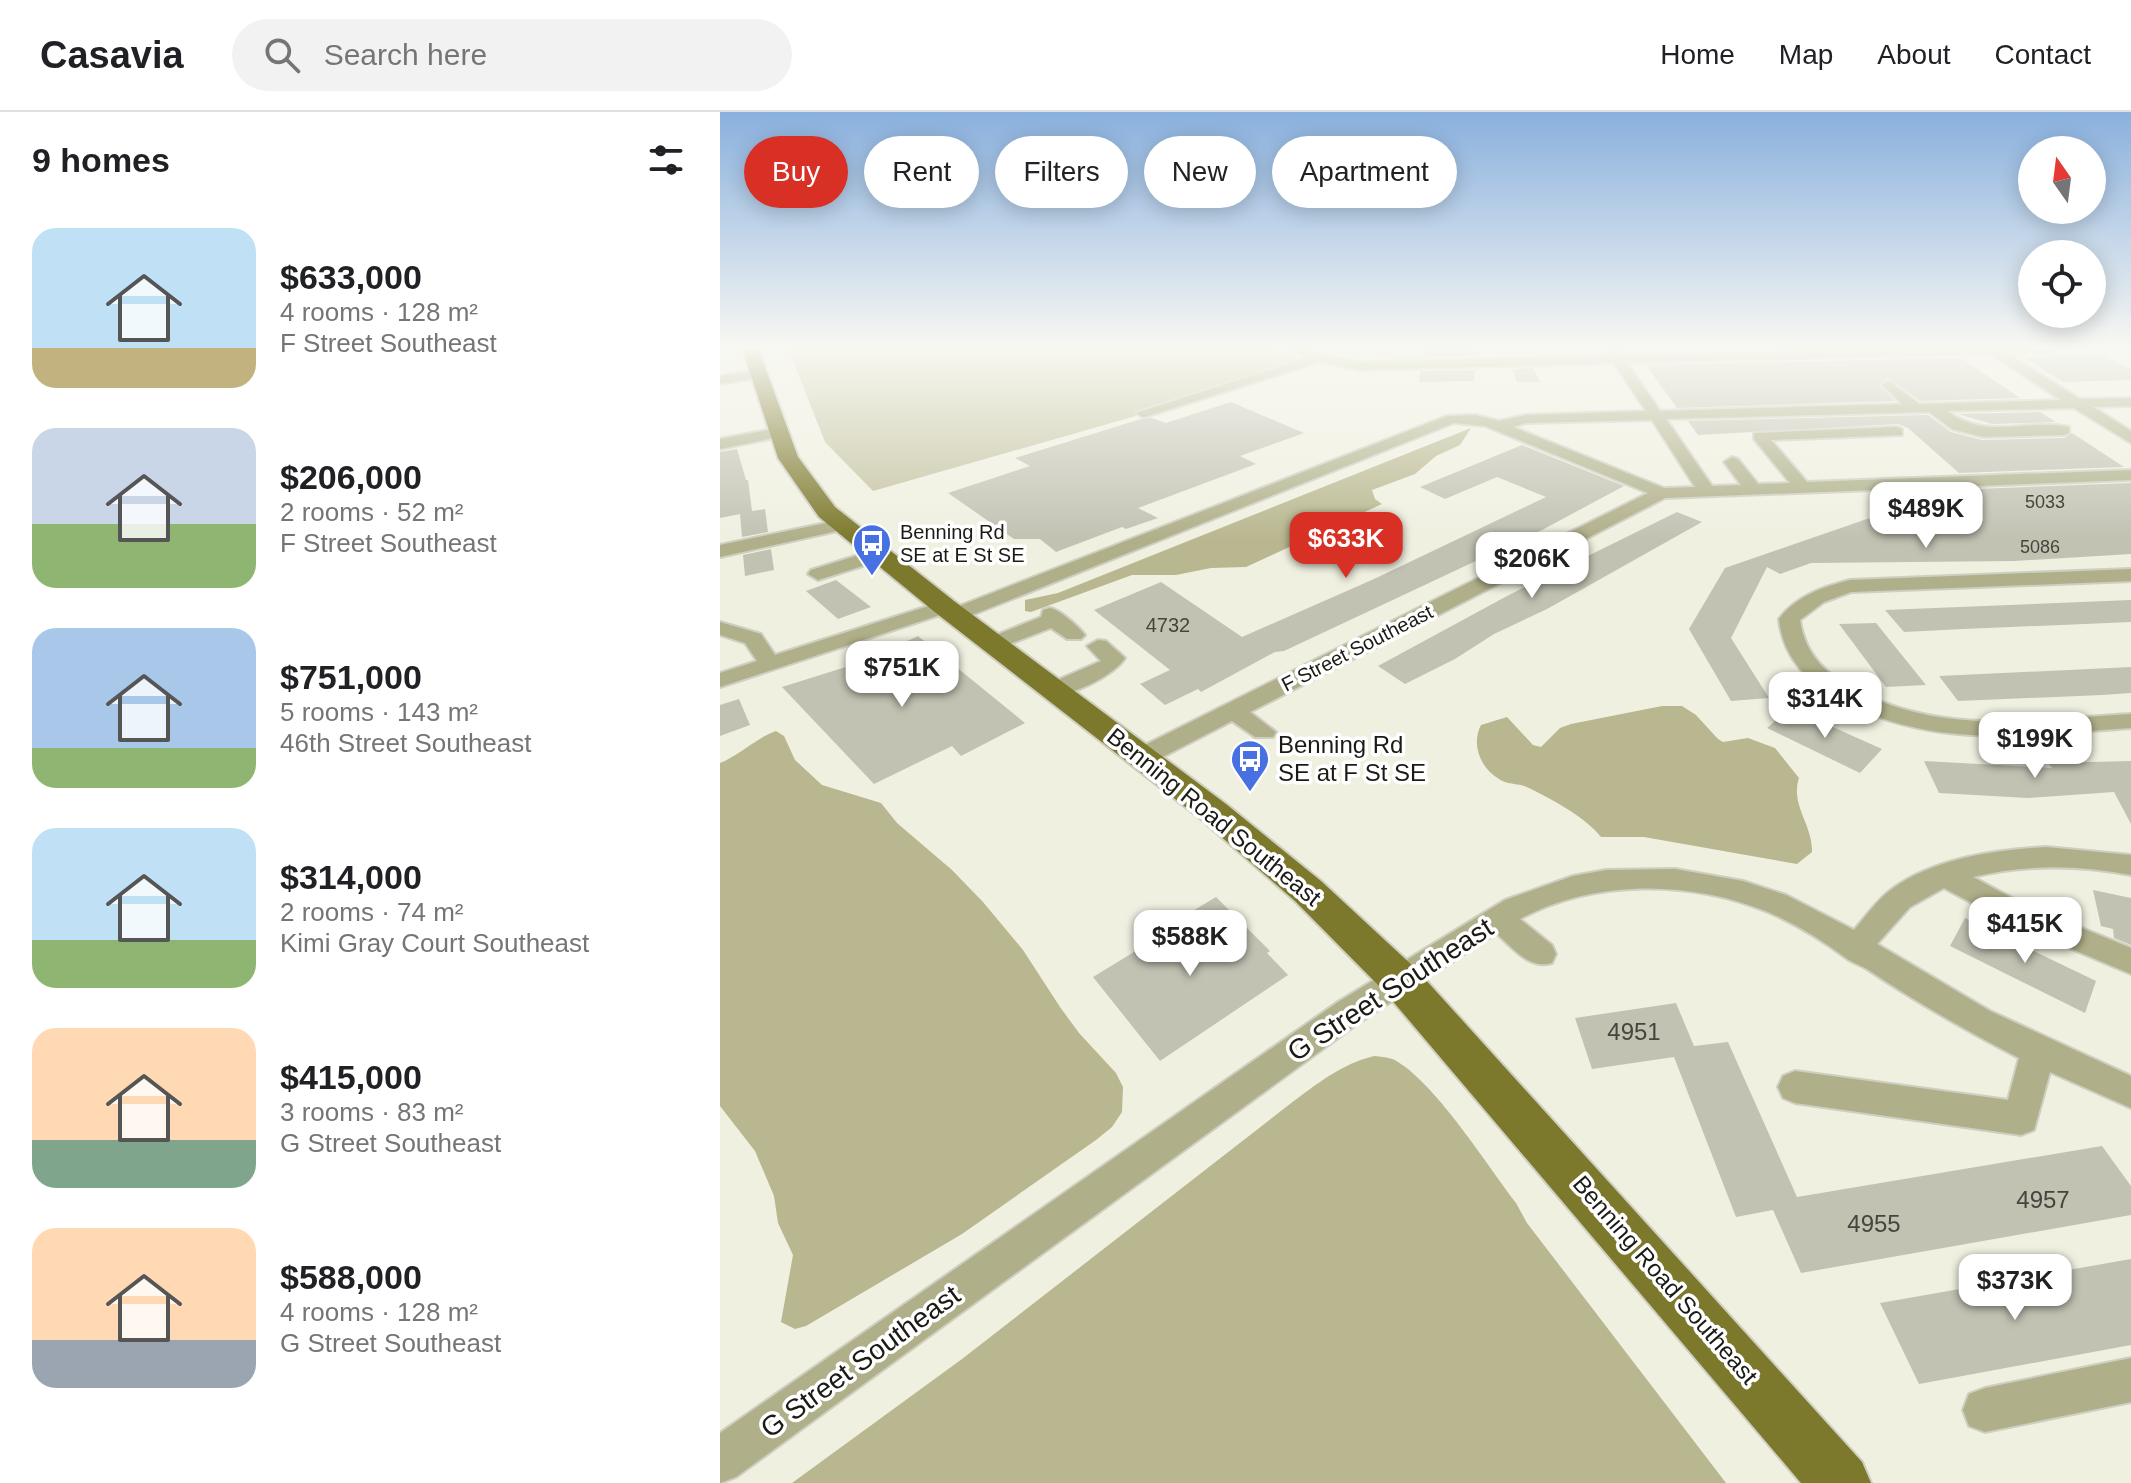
<!DOCTYPE html>
<meta charset="utf-8">
<style>
body{margin:0;font-family:Helvetica,sans-serif;background:#f2f2f2;color:#202124;height:100vh;display:flex;flex-direction:column;font-size:30px;white-space:nowrap}
*{box-sizing:border-box;margin:0}
p{font-size:26px;color:#757577}
.icon{flex:none;width:44px;height:44px;fill:none;stroke:currentColor;stroke-width:2;stroke-linecap:round;stroke-linejoin:round}
.map{position:relative;flex:1;overflow:hidden}
.drawer{display:flex;flex-direction:column;background:#fff;width:720px}
.drawer>*{flex:none}
.banner{position:absolute;left:24px;top:24px;width:760px;height:72px;display:flex;gap:16px}
.needle{width:52px;rotate:346deg}
.fabs{position:absolute;left:1298px;top:24px;display:grid;gap:16px}
.fabs a{display:grid;place-items:center;width:88px;height:88px;border-radius:50%;background:#fff;box-shadow:0 4px 20px #0003;font-size:40px}
.price{position:absolute;translate:-50% -68px;padding:0 18px;border-radius:16px;background:#fff;color:#222;font-size:26px;line-height:52px;filter:drop-shadow(0 2px 4px #0008)}
.price::after{content:'';position:absolute;left:50%;top:48px;width:24px;height:18px;margin-left:-12px;background:inherit;clip-path:polygon(0 0,100% 0,50% 100%)}
.price.current{background:#d93025;color:#fff}
ul{padding:0;list-style:none}
li{display:flex;align-items:center;gap:24px;height:200px;padding:0 32px}
li span{display:grid;place-items:center;flex:none;width:224px;height:160px;border-radius:24px;color:#555}
li>.icon{margin-inline-start:auto}
span .icon{width:96px;height:96px;fill:#fffc;stroke-width:1}
li b{font-size:34px}
h2{display:flex;justify-content:space-between;align-items:center;height:96px;padding:0 32px;font-size:34px}
.pill{padding:0 28px;border-radius:36px;background:#fff;box-shadow:0 4px 20px #0003;font-size:28px;line-height:72px}
.pill.current{background:#d93025;color:#fff}
header{display:flex;align-items:center;gap:48px;box-sizing:border-box;height:112px;padding:0 40px;background:#fff;border-bottom:2px solid #e0e0e0}
header strong{font-size:38px}
nav{display:flex;gap:44px;margin-inline-start:auto;font-size:28px}
.search{width:560px;height:72px;background:#f2f2f2;display:flex;align-items:center;gap:20px;box-sizing:border-box;padding:0 28px;border-radius:44px;color:#757577;font-size:30px}
main{display:flex;flex:1;min-height:0}
.map>svg:first-child{display:block}
.green{fill:#c4c3a1}
.forest{fill:#b8b78f}
.building{fill:#c2c2b3}
.lines{fill:none;stroke-linecap:round;stroke-linejoin:round}
.minor-casing{stroke:#cecec1;stroke-width:4}
.major-casing{stroke:#cecec1;stroke-width:4}
.minor{fill:#afaf89;fill-rule:evenodd}
.major{fill:#7c782c;fill-rule:evenodd}
.labels{text-anchor:middle;stroke-width:7;stroke-linejoin:round;paint-order:stroke}
.far-number-label{font-size:18px;fill:#45453d}
.far-poi-label{font-size:20px;fill:#1b1b16;stroke:#fff;text-anchor:start}
.number-label{font-size:20px;fill:#45453d}
.far-street-label{font-size:20px;fill:#1b1b16;stroke:#fff}
.poi-label{font-size:24px;fill:#1b1b16;stroke:#fff;text-anchor:start}
.street-label{font-size:24px;fill:#1b1b16;stroke:#fff}
.near-number-label{font-size:24px;fill:#45453d}
.near-street-label{font-size:28px;fill:#1b1b16;stroke:#fff}
</style>
<header>
<strong>Casavia</strong>
<div class="search"><svg class="icon" aria-label="search" viewBox="0 0 24 24"><circle cx="10" cy="10" r="6"/><path d="M15 15l6 6"/></svg>Search here</div>
<nav><a>Home</a><a>Map</a><a>About</a><a>Contact</a></nav>
</header>
<main>
<section class="drawer">
<h2>9 homes<svg class="icon" aria-label="filters" viewBox="0 0 24 24"><path d="M4 7h16M4 17h16"/><circle cx="9" cy="7" r="2"/><circle cx="15" cy="17" r="2"/></svg></h2>
<ul>
<li><span style="background:linear-gradient(#bfe0f5 75%,#c2b280 0)"><svg class="icon" aria-label="home" viewBox="0 0 24 24"><path d="M3 11l9-7 9 7M6 9v11h12V9"/></svg></span><div><b>$633,000</b><p>4 rooms · 128 m²</p><p>F Street Southeast</p></div></li>
<li><span style="background:linear-gradient(#c9d6e8 60%,#8fb573 0)"><svg class="icon" aria-label="home" viewBox="0 0 24 24"><path d="M3 11l9-7 9 7M6 9v11h12V9"/></svg></span><div><b>$206,000</b><p>2 rooms · 52 m²</p><p>F Street Southeast</p></div></li>
<li><span style="background:linear-gradient(#a9c7e8 75%,#8fb573 0)"><svg class="icon" aria-label="home" viewBox="0 0 24 24"><path d="M3 11l9-7 9 7M6 9v11h12V9"/></svg></span><div><b>$751,000</b><p>5 rooms · 143 m²</p><p>46th Street Southeast</p></div></li>
<li><span style="background:linear-gradient(#bfe0f5 70%,#8fb573 0)"><svg class="icon" aria-label="home" viewBox="0 0 24 24"><path d="M3 11l9-7 9 7M6 9v11h12V9"/></svg></span><div><b>$314,000</b><p>2 rooms · 74 m²</p><p>Kimi Gray Court Southeast</p></div></li>
<li><span style="background:linear-gradient(#ffd9b3 70%,#7fa58c 0)"><svg class="icon" aria-label="home" viewBox="0 0 24 24"><path d="M3 11l9-7 9 7M6 9v11h12V9"/></svg></span><div><b>$415,000</b><p>3 rooms · 83 m²</p><p>G Street Southeast</p></div></li>
<li><span style="background:linear-gradient(#ffd9b3 70%,#9aa5b1 0)"><svg class="icon" aria-label="home" viewBox="0 0 24 24"><path d="M3 11l9-7 9 7M6 9v11h12V9"/></svg></span><div><b>$588,000</b><p>4 rooms · 128 m²</p><p>G Street Southeast</p></div></li>
</ul>
</section>
<div class="map">
<svg width="1411" height="1371" viewBox="0 0 1411 1371">
<rect width="100%" height="100%" fill="#f0f0e1"/>
<path class="green" d="M68 236H552L594 253 153 379 105 330Z"/>
<g class="forest">
<path d="M751 316 740 333 716 344 695 362 652 378 655 387 662 392 526 455 491 456 456 463H412L311 500 305 499V488L338 481Z"/>
<path d="M942 594H962L976 603 998 627 1003 630 1028 626 1055 636 1079 666C1070 693 1093 713 1092 740L1077 752 924 725H881C864 704 833 688 809 676 800 671 787 673 779 667 760 656 751 632 761 613L787 605 813 633 821 635 840 616 851 612Z"/>
<path d="M56 619 64 624 75 648 102 673 161 691 177 711 232 758 263 790 303 838 340 895 359 921 396 961 403 975 402 1000 392 1015 376 1028 242 1122 86 1214 75 1217 61 1210 73 1143 58 1111 54 1084 35 1039 0 994V651C20 643 36 626 56 619Z"/>
<path d="M654 944C662 945 671 945 678 950 717 974 767 1053 796 1091L807 1111 1006 1371H72L242 1247 570 992C597 972 621 952 654 944Z"/>
</g>
<g class="building">
<path d="M703 236H756V244L702 245Z"/>
<path d="M1384 243 1411 257V268L1343 270 1304 245Z"/>
<path d="M1241 246 1300 286 1200 289 1168 266 1159 273 1175 289 957 296 926 253Z"/>
<path d="M813 256 820 270H797L792 257Z"/>
<path d="M755 258 754 269 699 270 700 259Z"/>
<path d="M511 290 584 321 520 344 536 352 418 396 438 406 406 417 402 415 336 440 320 427H294L228 381 310 354 295 346 421 307 432 306 446 311Z"/>
<path d="M1320 300 1336 310 1272 312 1237 302Z"/>
<path d="M1208 303 1231 320 1262 328 1344 326 1352 321 1404 355 1239 361 1188 316 1178 312 978 323 968 309Z"/>
<path d="M802 333 904 374 822 418 564 539 555 540 481 580 478 577 445 593 420 572 450 558 374 498 441 470 522 525 654 467 826 385 777 365 725 387 700 375Z"/>
<path d="M17 337 26 368H28L32 399 45 397 48 420 22 425 20 402 0 406V340Z"/>
<path d="M1411 371V442L1294 449 1091 451 1060 462 1047 455 1011 526 1049 586 1011 589 969 517 1005 456 1170 399 1167 386 1262 382 1256 377Z"/>
<path d="M957 400 982 410 827 497 774 522 735 547 685 572 658 554 787 484Z"/>
<path d="M51 437 54 458 25 464 23 443Z"/>
<path d="M116 468 151 495 118 507 86 479Z"/>
<path d="M1411 488V510L1243 517 1184 520 1165 498Z"/>
<path d="M1156 511 1206 573 1166 575 1119 512Z"/>
<path d="M198 524 305 611 241 644 232 634 154 672 62 575 145 549Z"/>
<path d="M1411 555V581L1382 583 1238 589 1219 564Z"/>
<path d="M19 587 30 613 0 624V593Z"/>
<path d="M1071 595 1115 616 1162 637 1140 661 1047 616Z"/>
<path d="M1204 649 1332 656 1328 651 1411 649V712L1394 680 1308 686 1219 681Z"/>
<path d="M1373 778 1411 786V833L1394 826 1393 817 1381 814Z"/>
<path d="M496 785 550 839 547 841 568 863 440 949 373 865 460 812 456 809Z"/>
<path d="M1245 806 1376 869 1365 901 1230 834Z"/>
<path d="M956 891 974 934 1008 930 1077 1085 1382 1034 1411 1074V1103L1081 1161 1053 1098 1016 1105 954 945 872 957 855 906Z"/>
<path d="M1411 1147V1233L1199 1272 1160 1191Z"/>
</g>
<g class="lines">
<defs>
<g id="minor">
<path d="M568 236C592 236 615 247 639 250L889 244 887 236H897L902 243 1194 236H1339L1333 240 1286 241 1360 287 1411 286V294L1373 295 1411 319V331L1354 296 1227 299C1267 329 1306 306 1349 315V321L1344 323 1263 325 1232 317 1209 300 946 307 992 374 1021 373 1004 350 1012 345 1018 347 1038 372 1070 371 1034 327V321L1177 315 1182 317V323L1051 328 1087 370 1411 358V368L945 386 530 600 556 620 553 625H535L512 609 431 651H413L410 645 413 639 928 381 765 314 734 311 242 507H228L226 501 0 575V561L37 549 25 531 0 523V510L41 522 55 543 218 491H232L234 496 727 304 755 303 779 309 806 303 926 299 894 251 639 258 599 250 428 304 423 305 416 301 587 246ZM1269 241 1341 288 1199 292 1169 269 1162 273 1182 292 940 299 907 251ZM932 308 975 375 944 376 793 315 806 311Z"/>
<path d="M38 258 43 259V265L0 272V264Z"/>
<path d="M58 316 66 321 63 324 0 337V327Z"/>
<path d="M120 408 129 413 126 417 0 445V433Z"/>
<path d="M158 437 165 439 167 443 165 447 98 468 88 462 91 458Z"/>
<path d="M1411 457V469L1131 480 1104 490 1080 508C1085 544 1108 564 1139 580 1229 624 1316 607 1411 602V616C1308 623 1219 638 1123 590 1089 572 1063 547 1059 507 1076 484 1103 475 1130 468Z"/>
<path d="M330 496C340 498 358 514 365 523L361 527H347L331 516 274 538 263 532 266 527 321 505 323 498Z"/>
<path d="M378 528 386 529 405 546C395 563 346 588 326 583L323 578 326 573 381 549 367 534Z"/>
<path d="M1326 735 1411 743V763C1358 753 1306 752 1253 765L1305 793 1411 836V862L1285 809 1224 776 1190 795 1157 832 1270 899 1411 964V996L1330 960 1314 1018 1301 1023 1075 991 1063 986 1058 975 1063 964 1075 959 1288 988 1299 946C1247 919 1196 890 1147 857 1140 853 1131 850 1126 846 1102 828 1076 812 1048 800 971 768 873 767 800 807L832 833 836 842 832 851C809 858 792 835 776 821L640 910 16 1365 0 1371V1321L618 890 785 788 853 764 886 758 955 757 1023 769 1066 783 1134 818C1146 804 1157 788 1172 777 1215 746 1275 738 1326 735Z"/>
<path d="M1411 1246V1290L1265 1320 1249 1314 1243 1298 1249 1282 1265 1276Z"/>
</g>
<path id="major" d="M22 236H38L78 345 115 395 234 489 506 692 601 769 695 856 1142 1350 1151 1371H1081L665 880 575 789 482 708 216 501 99 405 58 346Z"/>
</defs>
<use href="#minor" class="minor-casing"/>
<use href="#major" class="major-casing"/>
<use href="#minor" class="minor"/>
<use href="#major" class="major"/>
</g>
<linearGradient id="sky" x2="0" y2="1"><stop stop-color="#89b0de"/><stop offset="0.55" stop-color="#f8f8f2"/><stop offset="1" stop-color="#f8f8f2" stop-opacity="0"/></linearGradient>
<rect width="1411" height="428" fill="url(#sky)"/>
<defs>
<symbol id="bus-pin" viewBox="-11 -11 22 30"><path d="M0 17L-7.5 6A9.5 9.5 0 1 1 7.5 6Z" fill="#4770e2" stroke="#fff"/><path d="M-5-6H5V4H4V6H2V4H-2V6H-4V4H-5ZM-3.5-4V0h7V-4ZM-3.5 1.2v1.5H-2V1.2ZM2 1.2v1.5H3.5V1.2Z" fill="#fff"/></symbol>
</defs>
<g fill-rule="evenodd">
<use href="#bus-pin" x="130" y="409" width="44" height="60"/>
<use href="#bus-pin" x="508" y="625" width="44" height="60"/>
</g>
<g class="labels">
<g class="far-number-label">
<text x="1325" y="396">5033</text>
<text x="1320" y="441">5086</text>
</g>
<g class="far-poi-label">
<text x="180" y="427">Benning Rd<tspan x="180" dy="23">SE at E St SE</tspan></text>
</g>
<g class="number-label">
<text x="448" y="520">4732</text>
</g>
<g class="far-street-label">
<text transform="translate(637 536) rotate(-27)" y="7">F Street Southeast</text>
</g>
<g class="poi-label">
<text x="558" y="641">Benning Rd<tspan x="558" dy="28">SE at F St SE</tspan></text>
</g>
<g class="street-label">
<text transform="translate(494 705) rotate(39)" y="8">Benning Road Southeast</text>
<text transform="translate(945 1168) rotate(49)" y="8">Benning Road Southeast</text>
</g>
<g class="near-number-label">
<text x="914" y="928">4951</text>
<text x="1323" y="1096">4957</text>
<text x="1154" y="1120">4955</text>
</g>
<g class="near-street-label">
<text transform="translate(670 877) rotate(-33)" y="10">G Street Southeast</text>
<text transform="translate(140 1249) rotate(-36)" y="10">G Street Southeast</text>
</g>
</g>
</svg>
<div class="fabs">
<a><svg class="needle" viewBox="-14 -14 28 28"><path d="M0-13l5 13h-10z" fill="#e53935"/><path d="M0 13l5-13h-10z" fill="#757577"/></svg></a>
<a><svg class="icon" aria-label="locate" viewBox="0 0 24 24"><circle cx="12" cy="12" r="6"/><path d="M12 2v4M12 18v4M2 12h4M18 12h4"/></svg></a>
</div>
<b class="price" style="left:1206px;top:438px">$489K</b>
<b class="price current" style="left:626px;top:468px">$633K</b>
<b class="price" style="left:812px;top:488px">$206K</b>
<b class="price" style="left:182px;top:597px">$751K</b>
<b class="price" style="left:1105px;top:628px">$314K</b>
<b class="price" style="left:1315px;top:668px">$199K</b>
<b class="price" style="left:1305px;top:853px">$415K</b>
<b class="price" style="left:470px;top:866px">$588K</b>
<b class="price" style="left:1295px;top:1210px">$373K</b>
<div class="banner">
<a class="pill current">Buy</a>
<a class="pill">Rent</a>
<a class="pill">Filters</a>
<a class="pill">New</a>
<a class="pill">Apartment</a>
</div>
</div>
</main>
